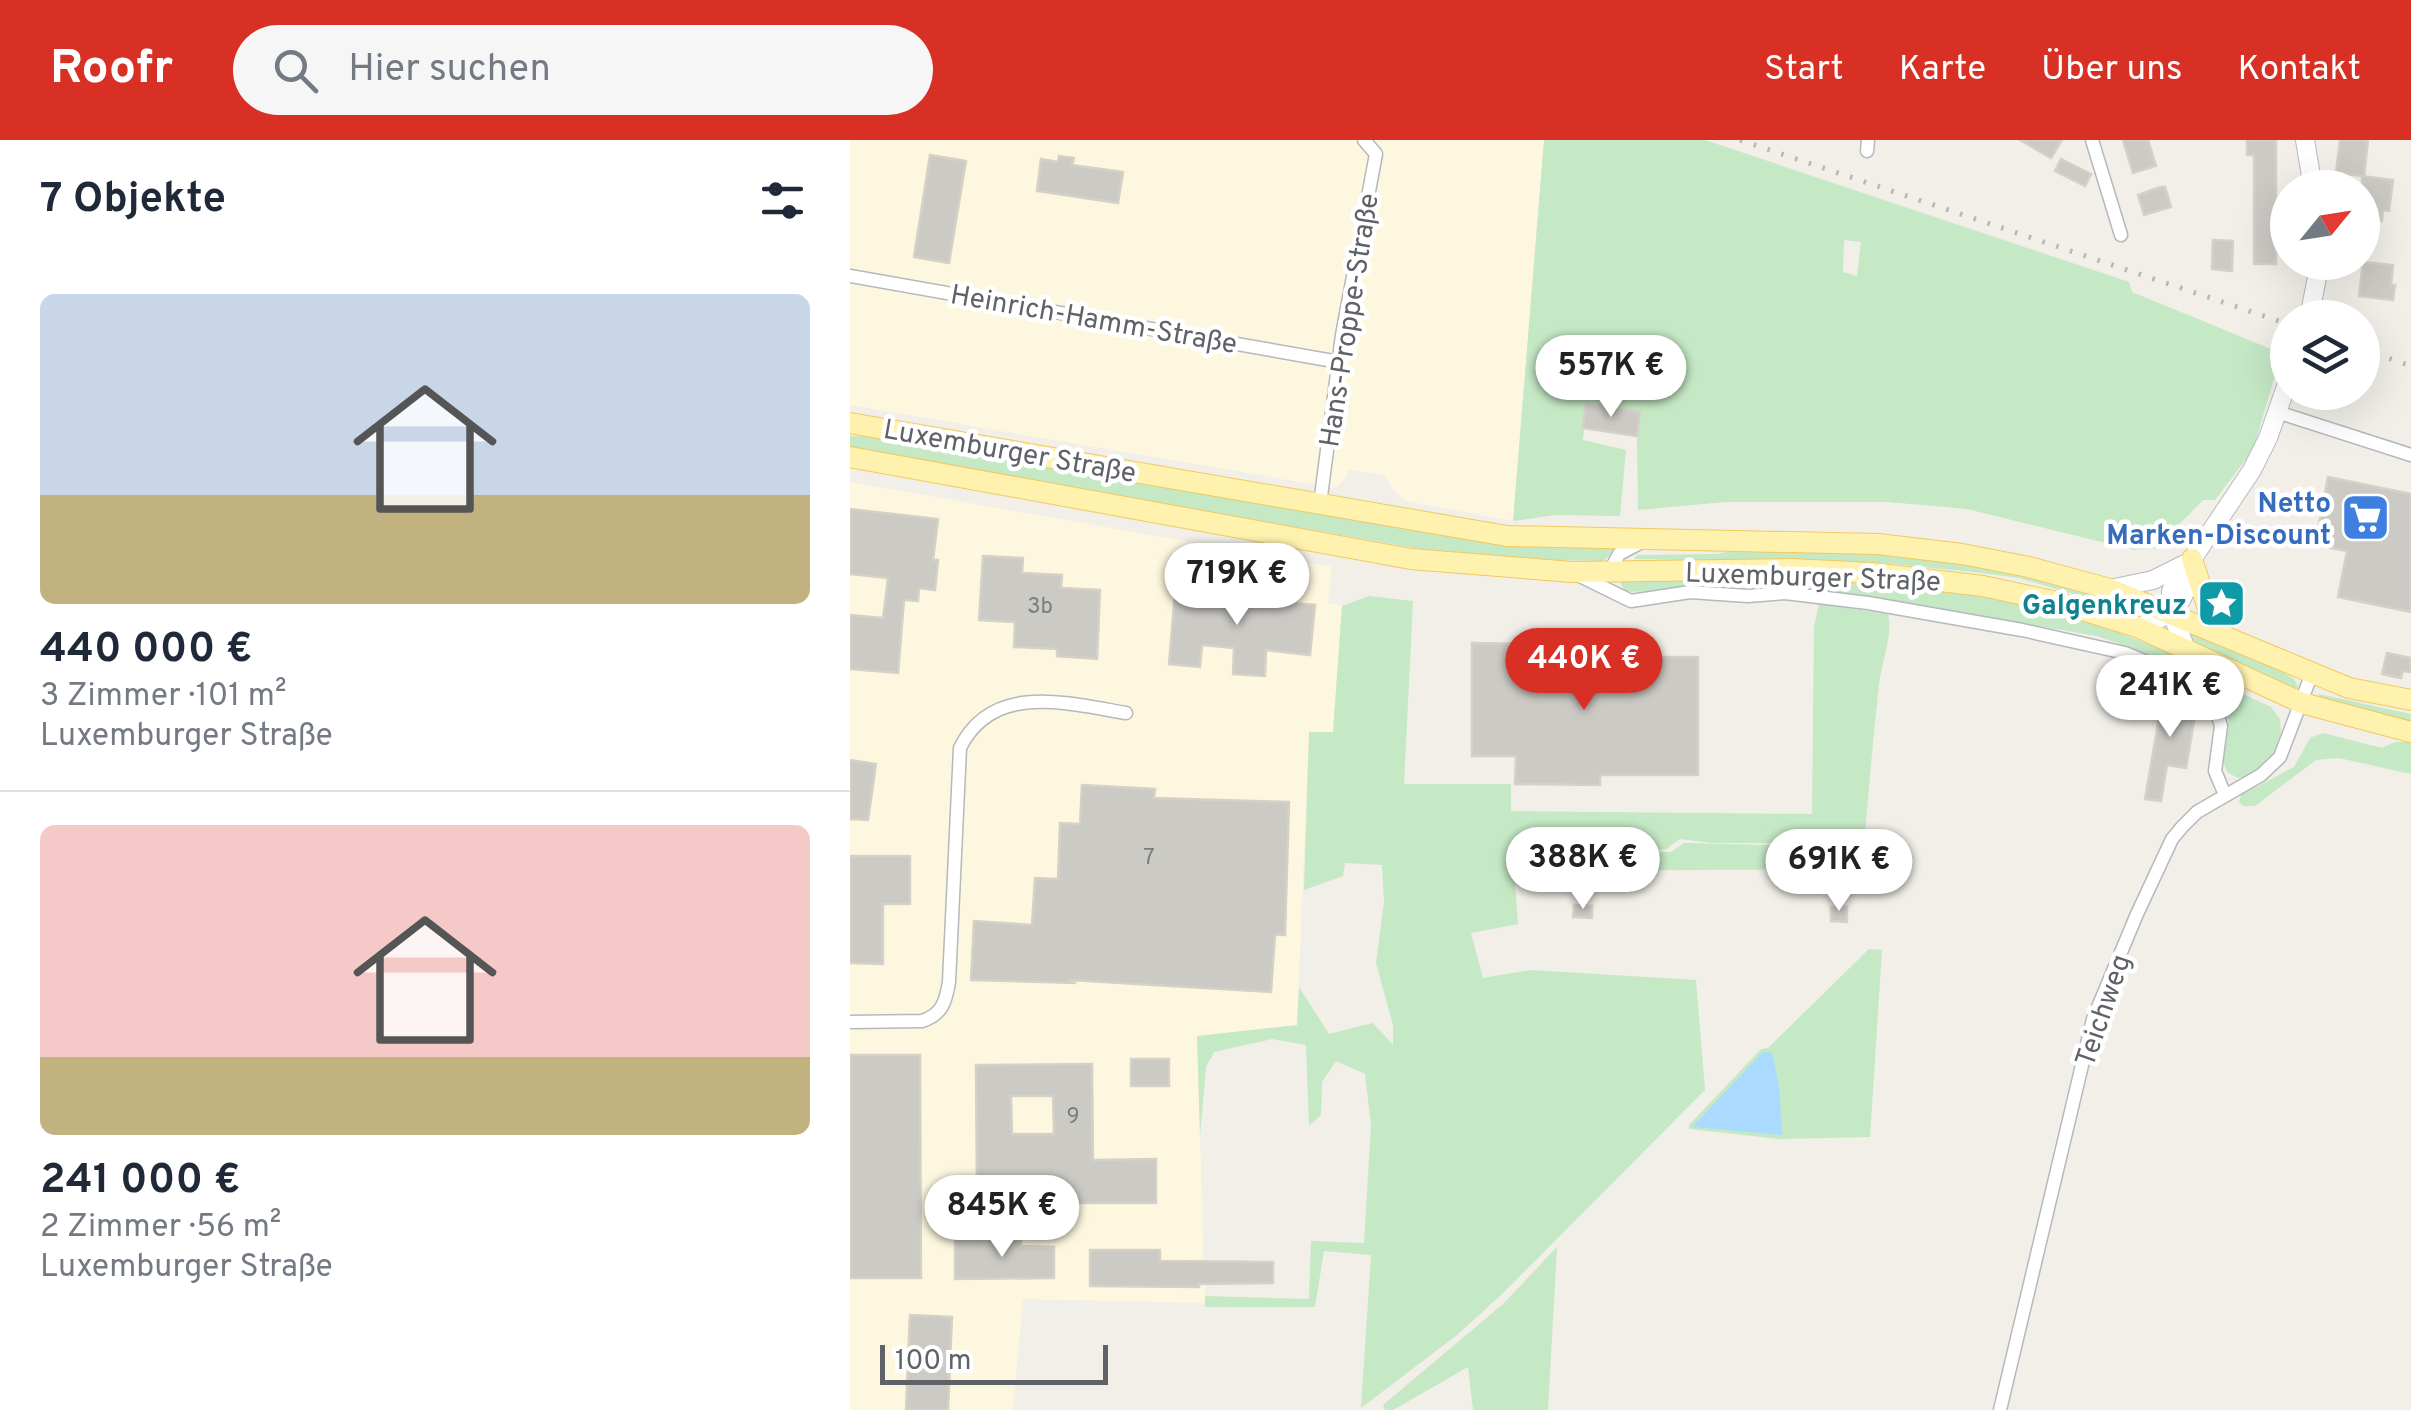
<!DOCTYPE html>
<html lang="de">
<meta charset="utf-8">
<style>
body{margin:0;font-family:Overpass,sans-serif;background:#f6f6f7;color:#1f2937;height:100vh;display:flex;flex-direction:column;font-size:38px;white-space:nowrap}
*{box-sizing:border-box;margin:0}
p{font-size:32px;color:#747a83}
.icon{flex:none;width:55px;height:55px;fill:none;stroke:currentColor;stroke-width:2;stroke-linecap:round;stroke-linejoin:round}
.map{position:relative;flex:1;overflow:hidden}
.panel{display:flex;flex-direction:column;background:#fff;width:850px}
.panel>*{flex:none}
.needle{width:65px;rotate:60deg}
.controls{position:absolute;left:1420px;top:30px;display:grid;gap:20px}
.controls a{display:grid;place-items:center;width:110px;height:110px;border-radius:50%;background:#fff;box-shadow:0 10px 40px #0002;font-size:50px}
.scale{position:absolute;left:30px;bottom:25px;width:228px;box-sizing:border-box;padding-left:10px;border:5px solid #5f6368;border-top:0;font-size:28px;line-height:35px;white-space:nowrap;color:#5f6368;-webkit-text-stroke:8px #fff;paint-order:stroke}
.price{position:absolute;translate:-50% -85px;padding:0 22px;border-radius:35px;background:#fff;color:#222;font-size:32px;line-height:65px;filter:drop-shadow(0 2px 5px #0008)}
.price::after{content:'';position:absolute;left:50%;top:60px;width:30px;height:22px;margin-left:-15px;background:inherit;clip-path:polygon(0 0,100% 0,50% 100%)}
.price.on{background:#d93025;color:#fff}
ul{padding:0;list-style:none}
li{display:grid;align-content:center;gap:20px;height:530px;padding:0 40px}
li+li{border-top:2px solid #e0e1e3}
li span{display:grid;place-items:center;height:310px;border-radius:15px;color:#555}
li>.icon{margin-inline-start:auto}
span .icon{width:180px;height:180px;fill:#fffc;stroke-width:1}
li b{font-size:42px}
h2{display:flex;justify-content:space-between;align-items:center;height:120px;padding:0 40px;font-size:42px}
header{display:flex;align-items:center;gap:60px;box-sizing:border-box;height:140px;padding:0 50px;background:#d93025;color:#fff}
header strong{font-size:48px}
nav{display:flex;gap:55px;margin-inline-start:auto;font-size:35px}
.search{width:700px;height:90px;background:#f6f6f7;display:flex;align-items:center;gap:25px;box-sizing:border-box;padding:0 35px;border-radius:55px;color:#747a83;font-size:38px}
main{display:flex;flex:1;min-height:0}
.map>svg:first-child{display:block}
.commercial{fill:#fef7e0}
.green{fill:#c5e8c5;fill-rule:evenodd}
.water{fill:#aadaff}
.building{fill:#cccac5;stroke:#d6d1c6;stroke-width:2.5;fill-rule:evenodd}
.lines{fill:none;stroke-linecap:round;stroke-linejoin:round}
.street-casing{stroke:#b5b8bc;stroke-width:15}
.secondary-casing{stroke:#b6babf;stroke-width:20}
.primary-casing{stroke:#f2c960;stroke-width:22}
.street{stroke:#fff;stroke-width:12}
.secondary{stroke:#fff;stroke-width:18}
.primary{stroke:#fff2af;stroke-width:20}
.rail{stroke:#b6b7b8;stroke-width:5;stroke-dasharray:2.5 12;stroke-linecap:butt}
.labels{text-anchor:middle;stroke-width:9;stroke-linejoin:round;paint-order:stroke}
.number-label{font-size:22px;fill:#7a7d7f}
.street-label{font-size:28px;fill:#5f6368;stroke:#fff}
.shop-label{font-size:28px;font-weight:bold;fill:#366cbe;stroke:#fff;text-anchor:end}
.culture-label{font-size:28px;font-weight:bold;fill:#0d838f;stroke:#fff;text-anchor:end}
</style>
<header>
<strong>Roofr</strong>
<div class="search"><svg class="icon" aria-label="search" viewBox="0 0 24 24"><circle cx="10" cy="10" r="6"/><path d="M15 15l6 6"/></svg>Hier suchen</div>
<nav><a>Start</a><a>Karte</a><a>Über uns</a><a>Kontakt</a></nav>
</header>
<main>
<section class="panel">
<h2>7 Objekte<svg class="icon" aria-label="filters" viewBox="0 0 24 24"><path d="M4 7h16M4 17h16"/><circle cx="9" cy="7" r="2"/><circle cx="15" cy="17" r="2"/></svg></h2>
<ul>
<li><span style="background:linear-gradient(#c9d6e8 65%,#c2b280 0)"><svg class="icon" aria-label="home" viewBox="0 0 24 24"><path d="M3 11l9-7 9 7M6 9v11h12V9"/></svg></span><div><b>440 000 €</b><p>3 Zimmer · 101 m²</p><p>Luxemburger Straße</p></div></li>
<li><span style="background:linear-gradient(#f6c9c9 75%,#c2b280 0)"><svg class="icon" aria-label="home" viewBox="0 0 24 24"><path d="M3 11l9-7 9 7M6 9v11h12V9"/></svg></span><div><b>241 000 €</b><p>2 Zimmer · 56 m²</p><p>Luxemburger Straße</p></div></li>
</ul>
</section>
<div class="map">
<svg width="1561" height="1270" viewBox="0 0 1561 1270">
<rect width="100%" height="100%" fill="#f1efe8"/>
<g class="commercial">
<path d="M0 0H694L663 381 556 361 543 350 535 335 498 330 496 338 485 348 0 265Z"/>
<path d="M0 342 482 427 478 463 492 466 483 592 459 593 447 885 347 896 355 1163 173 1159 163 1270H0Z"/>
</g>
<g class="green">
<path d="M694 0H855L1279 142 1282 152 1421 209 1419 217 1429 222 1403 310 1365 360H1353L1306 408 1282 410 1272 398 1256 403 1117 369 1038 362H875L788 370 787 296 790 272 737 263 733 300 776 310 770 376 705 375 663 381ZM994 100 1011 102 1007 136 993 132Z"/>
<path d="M0 296 34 297 583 393 682 407H769L753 421 644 419 599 414 0 309Z"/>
<path d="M1009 408 1172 432 1289 467 1287 473 1169 438 1132 433 1043 424 784 419 787 415 868 414 887 409Z"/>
<path d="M828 436 1048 441 1174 462 1235 479 1335 519 1370 543 1421 567 1430 579 1431 593 1426 609 1416 624 1398 637 1388 638 1377 632 1373 621 1379 580 1362 546 1338 528 1247 496 944 445 775 452 769 439Z"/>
<path d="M519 456 563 461 554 644H661V671L962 674 964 487 969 464 1038 474C1043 495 1032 521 1029 544 1023 597 1019 650 1014 703H862L830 699 816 709 783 712H821L834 703 1011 707 1010 729 664 731 668 784 621 793 633 838 681 830 846 840 855 950 652 1154 607 1195 511 1268 521 1115 474 1111 465 1167H355V1156L459 1159 461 1101 514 1103 521 985 515 934 486 921 472 942 471 975 459 986 456 905 422 899 364 912 356 927 350 996 347 896 447 885 449 847 479 894 523 883 543 905V885L526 823 534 762 532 725 495 723 493 736 454 750 459 592H483L492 466Z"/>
<path d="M1337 488 1434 533 1444 539 1448 547 1445 550 1343 504Z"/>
<path d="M1469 554 1561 574V583L1468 558Z"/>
<path d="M1473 593 1532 608 1545 602H1561V634L1489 618 1466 620 1405 666H1393L1389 662 1391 655 1444 627 1460 598Z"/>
<path d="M1019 809 1032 810 1020 997 930 999 839 989V985L911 909 918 908Z"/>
<path d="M707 1107 698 1270H623L618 1227 543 1270H535L533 1265 653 1164Z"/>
</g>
<path class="water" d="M913 912 922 913 929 946 932 995 842 987Z"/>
<g class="building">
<path d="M1170 0H1212L1201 18Z"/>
<path d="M1273 0H1298L1306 26 1283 33Z"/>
<path d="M1397 0H1426V124H1404V15H1397Z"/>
<path d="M1490 0H1518L1514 36 1486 33Z"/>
<path d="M80 15 116 21 99 123 64 117Z"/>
<path d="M209 16 224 18 222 25 273 32 268 63 187 51 191 19 208 22Z"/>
<path d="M1211 19 1241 34 1235 46 1205 31Z"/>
<path d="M1512 36 1543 40 1539 71 1533 70 1532 81 1512 79Z"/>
<path d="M1310 47H1315L1321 67 1294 75 1288 55Z"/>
<path d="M1363 100 1383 101 1382 131 1362 129Z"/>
<path d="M1513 122 1543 125 1541 145H1545L1543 160 1509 156Z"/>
<path d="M736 263 790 272 787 296 733 288Z"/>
<path d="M1478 337 1561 354V472L1488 457 1497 411 1465 405Z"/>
<path d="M0 369 88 379 83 420H88L85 450 69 448 68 461 54 460 48 533 0 529V475L33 478 38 438 0 434Z"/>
<path d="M133 416 173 418 172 433 212 435 211 448 250 450 247 519 207 516V509L164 507 165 482 129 480Z"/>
<path d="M326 441 357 444 356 456 465 465 460 515 416 510 415 536 383 534 384 508 352 505 350 527 319 524Z"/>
<path d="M622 503 750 505V517H848V635H750V645L665 644 666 616H622Z"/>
<path d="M1537 513 1561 518V532L1553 531 1551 538 1532 534Z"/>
<path d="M1310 546 1330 550 1327 567 1346 570 1336 628 1317 625 1311 661 1295 659 1311 567 1307 566Z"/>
<path d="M0 620 26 624 18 680 0 679Z"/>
<path d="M232 645 305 649 304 658 439 662 435 795H425L421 852 220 840 224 843 121 840 124 781 182 785 185 738 208 739 210 683 230 684Z"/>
<path d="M0 716H60V764H33V824L0 823Z"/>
<path d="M724 765 742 766V778L723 777Z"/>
<path d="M981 767H997V782L981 781Z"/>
<path d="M0 915H70L71 1138H0Z"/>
<rect x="281" y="919" width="38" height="27"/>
<path d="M242 924 243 1020 306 1019V1063H127L126 925ZM161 956H203L204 994H162Z"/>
<path d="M105 1099H171V1106L204 1107V1138L105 1139Z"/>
<path d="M240 1110H310V1121L423 1122V1143L349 1144V1147L240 1146Z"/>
<path d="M60 1175 102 1177 98 1270H56Z"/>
</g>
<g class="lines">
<defs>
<g id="street">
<path d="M1242 0 1271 95"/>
<path d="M1017 11 1018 0"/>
<path d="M0 136 489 222"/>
<path d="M1427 272 1561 315"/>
<path d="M470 364 492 195 526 14 514 0"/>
<path d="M724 433 781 461 840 452 898 456 935 453 1018 463 1172 490 1275 513 1350 544 1362 557 1371 586 1365 631 1375 655"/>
<path d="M758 434 769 414 788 404"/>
<path d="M0 882 72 881C92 875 96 861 99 842L110 608C142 542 217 563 276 573"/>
<path d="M1150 1270 1243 879 1287 774 1322 699 1332 687 1347 672 1411 635 1430 617 1462 533"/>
</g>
<g id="secondary">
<path d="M1455 0 1463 48"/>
<path d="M1459 178 1470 122"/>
<path d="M1260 449 1303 440 1333 425"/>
<path d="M1287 487C1328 476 1337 460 1342 420"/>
<path d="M1336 509 1321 472V451L1402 330 1418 298 1438 241"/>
</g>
<g id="primary">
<path d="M0 283 657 396 1028 404 1112 414 1179 427 1260 449 1499 548 1561 560"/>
<path d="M0 317 561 419 722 432 941 429 1022 433 1133 446 1203 461 1287 487 1452 563 1561 592"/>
<path d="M1342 419 1359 472 1374 495"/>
</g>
</defs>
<use href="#street" class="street-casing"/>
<use href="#secondary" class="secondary-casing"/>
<use href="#primary" class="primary-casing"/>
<use href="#street" class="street"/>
<use href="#secondary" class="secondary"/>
<use href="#primary" class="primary"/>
<g class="rail">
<path d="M890 0 1438 184"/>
<path d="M1512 209 1561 226"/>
</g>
</g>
<defs>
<symbol id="supermarket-square" viewBox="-11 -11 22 22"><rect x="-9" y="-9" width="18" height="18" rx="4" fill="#3f7fe0" stroke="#fff"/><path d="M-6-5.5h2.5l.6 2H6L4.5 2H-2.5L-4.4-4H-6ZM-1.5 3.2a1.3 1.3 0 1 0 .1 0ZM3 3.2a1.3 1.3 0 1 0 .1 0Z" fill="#fff"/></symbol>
<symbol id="sight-square" viewBox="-11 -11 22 22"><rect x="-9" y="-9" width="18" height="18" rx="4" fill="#0f9aa8" stroke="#fff"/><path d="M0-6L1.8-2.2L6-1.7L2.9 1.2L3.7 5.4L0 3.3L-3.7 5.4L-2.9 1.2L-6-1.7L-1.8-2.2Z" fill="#fff"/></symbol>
</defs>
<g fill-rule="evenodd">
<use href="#supermarket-square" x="1488" y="350" width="55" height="55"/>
<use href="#sight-square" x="1344" y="436" width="55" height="55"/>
</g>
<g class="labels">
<g class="number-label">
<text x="190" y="473">3b</text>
<text x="299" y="724">7</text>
<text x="223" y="983">9</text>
</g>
<g class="street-label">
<text transform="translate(244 178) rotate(10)" y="10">Heinrich-Hamm-Straße</text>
<text transform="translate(498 180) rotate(-81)" y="10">Hans-Proppe-Straße</text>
<text transform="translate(160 310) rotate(10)" y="10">Luxemburger Straße</text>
<text transform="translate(963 436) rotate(2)" y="10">Luxemburger Straße</text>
<text transform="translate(1252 870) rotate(-71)" y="10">Teichweg</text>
</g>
<g class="shop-label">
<text x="1481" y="372">Netto<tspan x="1481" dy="32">Marken-Discount</tspan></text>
</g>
<g class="culture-label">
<text x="1337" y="474">Galgenkreuz</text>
</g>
</g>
</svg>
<div class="controls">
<a><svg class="needle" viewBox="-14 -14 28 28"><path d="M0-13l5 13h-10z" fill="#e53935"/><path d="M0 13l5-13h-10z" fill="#747a83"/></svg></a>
<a><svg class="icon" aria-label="layers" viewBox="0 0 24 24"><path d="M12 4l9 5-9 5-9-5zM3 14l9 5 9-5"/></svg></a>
</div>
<div class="scale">100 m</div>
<b class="price" style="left:761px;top:280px">557K €</b>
<b class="price" style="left:387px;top:488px">719K €</b>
<b class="price on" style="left:734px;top:573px">440K €</b>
<b class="price" style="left:1320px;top:600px">241K €</b>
<b class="price" style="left:733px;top:772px">388K €</b>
<b class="price" style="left:989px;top:774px">691K €</b>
<b class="price" style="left:152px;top:1120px">845K €</b>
</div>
</main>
